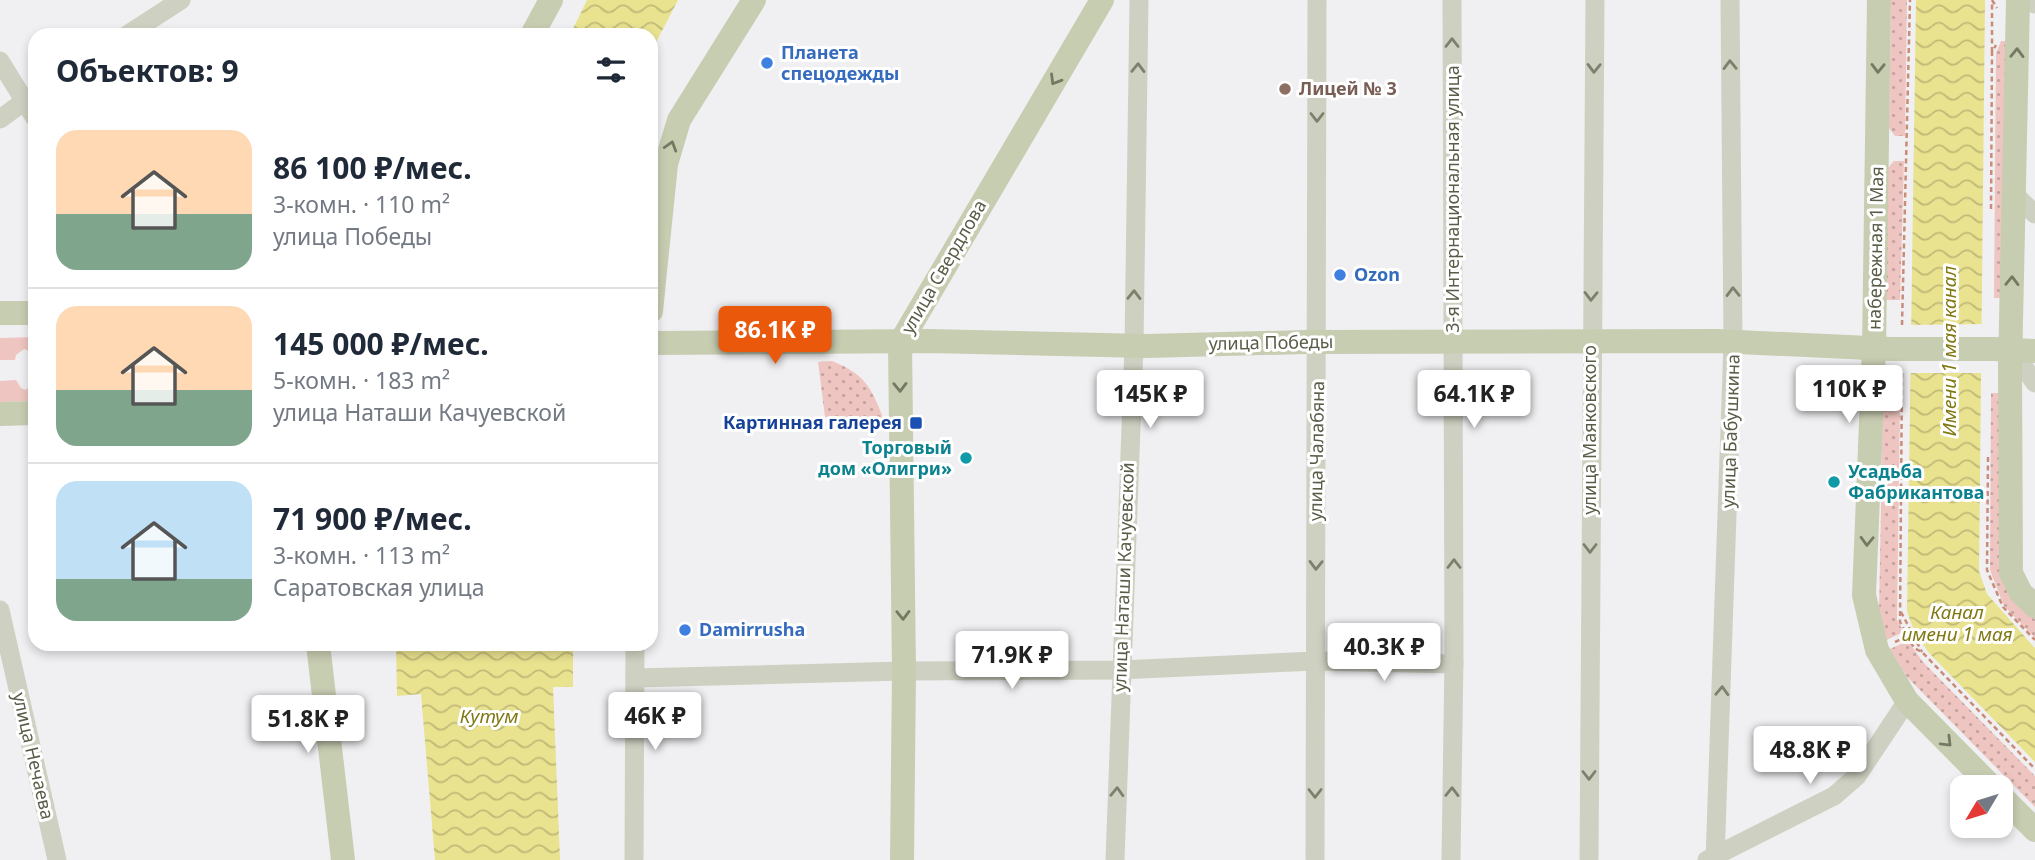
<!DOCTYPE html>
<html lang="ru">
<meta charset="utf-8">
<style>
body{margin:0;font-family:"Noto Sans",sans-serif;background:#f2f2f3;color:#1f2937;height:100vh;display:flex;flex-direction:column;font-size:26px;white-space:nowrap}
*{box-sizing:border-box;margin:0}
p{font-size:23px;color:#747a83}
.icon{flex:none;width:38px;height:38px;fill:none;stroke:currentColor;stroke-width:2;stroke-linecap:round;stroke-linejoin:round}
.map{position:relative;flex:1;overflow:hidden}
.details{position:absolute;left:28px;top:28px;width:630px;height:623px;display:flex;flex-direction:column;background:#fff;border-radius:21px;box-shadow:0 4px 10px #0003}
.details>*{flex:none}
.needle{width:46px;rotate:232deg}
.buttons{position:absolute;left:1950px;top:775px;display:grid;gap:14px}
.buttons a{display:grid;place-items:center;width:63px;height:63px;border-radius:14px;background:#fff;box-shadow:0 4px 10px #0003;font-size:35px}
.price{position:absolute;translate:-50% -60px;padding:0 16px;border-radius:7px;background:#fff;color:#222;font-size:23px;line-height:46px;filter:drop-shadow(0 2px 4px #0008)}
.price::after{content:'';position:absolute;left:50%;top:42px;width:21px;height:16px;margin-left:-10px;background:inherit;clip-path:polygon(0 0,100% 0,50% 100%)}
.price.selected{background:#ea580c;color:#fff}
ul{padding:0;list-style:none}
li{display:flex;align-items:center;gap:21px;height:175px;padding:0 28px}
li+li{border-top:2px solid #e0e1e3}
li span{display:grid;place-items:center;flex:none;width:196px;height:140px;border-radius:21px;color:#555}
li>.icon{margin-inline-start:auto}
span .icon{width:84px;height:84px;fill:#fffc;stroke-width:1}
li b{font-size:30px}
h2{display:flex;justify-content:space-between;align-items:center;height:84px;padding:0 28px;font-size:30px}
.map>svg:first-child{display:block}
.grass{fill:url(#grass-dots)}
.park{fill:#eec5c0}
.water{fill:url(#water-waves)}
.pier{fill:#f0f0f2}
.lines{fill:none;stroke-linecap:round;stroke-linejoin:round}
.path{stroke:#cb8b79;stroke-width:2.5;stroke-dasharray:5 3.5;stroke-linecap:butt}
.minor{stroke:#ced1c1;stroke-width:19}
.major{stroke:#c7cdb1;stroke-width:24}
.major-bridge{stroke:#c7cdb1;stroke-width:24}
.oneway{stroke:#7c806c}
.oneway2{stroke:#747962}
.shop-dot{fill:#3f7fe0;stroke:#fff;stroke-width:2.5}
.education-dot{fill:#8d6e63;stroke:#fff;stroke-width:2.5}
.transit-dot{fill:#1a4fb4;stroke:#fff;stroke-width:2.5}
.culture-dot{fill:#0f9aa8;stroke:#fff;stroke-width:2.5}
.labels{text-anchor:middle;stroke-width:6;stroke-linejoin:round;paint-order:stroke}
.shop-label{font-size:18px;font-weight:bold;fill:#366cbe;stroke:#fff;text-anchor:start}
.education-label{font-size:18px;font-weight:bold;fill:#785e54;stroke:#fff;text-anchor:start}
.street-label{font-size:18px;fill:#595d48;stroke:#fff}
.transit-label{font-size:18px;font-weight:bold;fill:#164399;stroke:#fff;text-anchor:end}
.culture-label{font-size:18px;font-weight:bold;fill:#0d838f;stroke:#fff;text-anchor:end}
.water-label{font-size:19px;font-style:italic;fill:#817812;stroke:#fff}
</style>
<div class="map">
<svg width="2035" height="860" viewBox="0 0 2035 860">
<defs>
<pattern id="grass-dots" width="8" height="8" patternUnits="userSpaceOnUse" patternTransform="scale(1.75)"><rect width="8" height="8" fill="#eec5c0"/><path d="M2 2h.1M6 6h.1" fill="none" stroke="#c4a39e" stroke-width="1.8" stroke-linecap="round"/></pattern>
<pattern id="water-waves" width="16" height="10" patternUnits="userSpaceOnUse" patternTransform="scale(1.75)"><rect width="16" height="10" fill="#e9e28f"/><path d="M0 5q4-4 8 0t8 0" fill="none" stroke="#c0ba77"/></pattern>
</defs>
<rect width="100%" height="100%" fill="#f0f0f2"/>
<g class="grass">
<path d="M1891 0H1907L1905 136H1895L1889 128Z"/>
<path d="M2001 41H2011L2006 298H1994L1996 53Z"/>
<path d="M1894 161H1904L1900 300H1885L1888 168Z"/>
<path d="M832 361C864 374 871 386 883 418L825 417 818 362Z"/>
<path d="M1991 393H2004L2024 608 2035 619V638L2004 606 1990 570Z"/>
<path d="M1883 397H1900L1897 620 1904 632 1886 640 1879 615Z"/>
<path d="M1908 641 1923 662 2035 776V807L1907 677 1890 649Z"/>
</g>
<g class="park">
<path d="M35 337V359L29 351 24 349 16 355 15 360H0V338Z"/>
<path d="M16 380 21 388 26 390 35 380V401L0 402V381Z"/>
</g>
<g class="water">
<path d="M587 0H678L651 52V35H570Z"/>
<path d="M1916 0H1985L1979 571 1987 594 2035 648V762L1929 653 1915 633 1907 612Z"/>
<path d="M396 644H573V687H553L560 860H435L421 694 397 696Z"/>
</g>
<path class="pier" d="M1985 324 1984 373H1907L1908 325Z"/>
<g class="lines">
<g class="path">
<path d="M1992 0 1997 8"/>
<path d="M1992 52V3"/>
<path d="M1991 209 1992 52 1996 45"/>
<path d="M1902 325 1910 0"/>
<path d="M1902 373 1900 622 1914 648 1922 652 2035 769"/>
<path d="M1988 457 1987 570 2003 607 2035 640"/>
<path d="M1901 612 1922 652"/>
<path d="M1895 642 1908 636"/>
</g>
<g class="minor">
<path d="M2031 0 2035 4"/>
<path d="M127 35 181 0"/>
<path d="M0 61 35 118"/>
<path d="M0 119 33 95"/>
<path d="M2014 194 2035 214"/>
<path d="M2011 349 2035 383"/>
<path d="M0 610 57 860"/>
<path d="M635 678 904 671 1120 670 1315 661 1454 664"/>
<path d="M634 860 635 644"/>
<path d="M1115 860 1134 346 1139 0"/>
<path d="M1315 860 1317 0"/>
<path d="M1451 860 1454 657 1452 0"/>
<path d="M1589 860 1595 0"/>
<path d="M1707 860 1834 796 1857 776 1907 701"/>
<path d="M1715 860 1733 342 1730 0"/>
</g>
<g class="major">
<path d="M1879 0 1874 349 1864 595 1877 650 1907 701 1993 788"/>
<path d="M2018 0 2010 368 2011 573 2021 593 2035 606"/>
<path d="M532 35 551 0"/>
<path d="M651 311 666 164 679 120 754 0"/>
<path d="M0 313H35"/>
<path d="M651 343 928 341 1146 346 1305 342 1717 341 1891 349"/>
<path d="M1994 349 2035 351"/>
<path d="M0 414 35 413"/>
<path d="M318 644 343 860"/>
<path d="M2000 795 2035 830"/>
<path d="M902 860 904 671 900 343 1102 0"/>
</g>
<path class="major-bridge" d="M1891 349H1993"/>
</g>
<defs><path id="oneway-chevron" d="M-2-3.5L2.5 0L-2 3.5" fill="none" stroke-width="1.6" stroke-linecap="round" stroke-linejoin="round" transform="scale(1.75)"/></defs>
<g class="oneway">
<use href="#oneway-chevron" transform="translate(1452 43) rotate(-90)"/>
<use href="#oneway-chevron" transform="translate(1730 65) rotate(-91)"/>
<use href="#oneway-chevron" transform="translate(1138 68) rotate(-89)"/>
<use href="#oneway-chevron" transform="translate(1594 68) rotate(91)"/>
<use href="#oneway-chevron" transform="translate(1317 117) rotate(90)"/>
<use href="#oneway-chevron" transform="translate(1733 292) rotate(-91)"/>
<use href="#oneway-chevron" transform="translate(1134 295) rotate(-89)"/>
<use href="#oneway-chevron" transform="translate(1591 296) rotate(91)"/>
<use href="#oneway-chevron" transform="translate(1590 548) rotate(90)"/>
<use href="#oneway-chevron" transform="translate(1454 564) rotate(-90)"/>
<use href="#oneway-chevron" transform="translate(1316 565) rotate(91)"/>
<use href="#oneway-chevron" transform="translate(1722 691) rotate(-88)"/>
<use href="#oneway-chevron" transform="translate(1589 775) rotate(90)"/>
<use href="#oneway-chevron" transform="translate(1117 792) rotate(-88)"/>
<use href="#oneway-chevron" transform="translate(1452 792) rotate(-89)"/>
<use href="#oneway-chevron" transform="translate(1315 793) rotate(90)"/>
</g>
<g class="oneway2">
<use href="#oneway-chevron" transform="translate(2017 53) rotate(-89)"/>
<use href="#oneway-chevron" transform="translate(1878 68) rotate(91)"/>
<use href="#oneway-chevron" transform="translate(1055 80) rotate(121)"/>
<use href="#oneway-chevron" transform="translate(671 146) rotate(-73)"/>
<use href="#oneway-chevron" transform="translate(2012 281) rotate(-89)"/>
<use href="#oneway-chevron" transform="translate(900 387) rotate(89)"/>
<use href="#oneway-chevron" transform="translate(1867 541) rotate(92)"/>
<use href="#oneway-chevron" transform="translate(903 615) rotate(89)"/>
<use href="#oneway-chevron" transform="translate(1947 742) rotate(45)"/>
</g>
<g class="shop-dot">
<circle cx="767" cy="63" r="7"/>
<circle cx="1340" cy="275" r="7"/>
<circle cx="685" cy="630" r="7"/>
</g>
<circle class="education-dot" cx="1285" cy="89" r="7"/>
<rect class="transit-dot" x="909" y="416" width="14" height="14" rx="3.5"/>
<g class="culture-dot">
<circle cx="966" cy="458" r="7"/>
<circle cx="1834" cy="482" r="7"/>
</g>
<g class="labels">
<g class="shop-label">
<text x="781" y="59">Планета<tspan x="781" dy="21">спецодежды</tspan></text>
<text x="1354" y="281">Ozon</text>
<text x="699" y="636">Damirrusha</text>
</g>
<g class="education-label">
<text x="1299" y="95">Лицей № 3</text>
</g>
<g class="street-label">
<text transform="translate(1453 199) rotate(-90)" y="6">3-я Интернациональная улица</text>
<text transform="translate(1876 248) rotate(-89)" y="6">набережная 1 Мая</text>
<text transform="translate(944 267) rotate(-60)" y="6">улица Свердлова</text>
<text transform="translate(1271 343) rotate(-1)" y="6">улица Победы</text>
<text transform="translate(1590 430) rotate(-90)" y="6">улица Маяковского</text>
<text transform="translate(1731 431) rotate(-88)" y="6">улица Бабушкина</text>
<text transform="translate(1317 451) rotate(-89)" y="6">улица Чалабяна</text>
<text transform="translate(1124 577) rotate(-88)" y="6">улица Наташи Качуевской</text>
<text transform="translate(33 756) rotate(77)" y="6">улица Нечаева</text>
</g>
<g class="transit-label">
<text x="902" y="429">Картинная галерея</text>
</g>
<g class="culture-label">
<text x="952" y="454">Торговый<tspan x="952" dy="21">дом «Олигри»</tspan></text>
<text x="1848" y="478" text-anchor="start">Усадьба<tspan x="1848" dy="21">Фабрикантова</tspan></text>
</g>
<g class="water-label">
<text transform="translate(1949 351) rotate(-90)" y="7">Имени 1 мая канал</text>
<text x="1957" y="619">Канал<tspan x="1957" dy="22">имени 1 мая</tspan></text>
<text x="489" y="723">Кутум</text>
</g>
</g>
</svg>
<div class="buttons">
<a><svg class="needle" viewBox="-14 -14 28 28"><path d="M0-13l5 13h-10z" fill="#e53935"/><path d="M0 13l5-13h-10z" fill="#747a83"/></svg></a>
</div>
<b class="price selected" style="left:775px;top:366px">86.1K ₽</b>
<b class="price" style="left:1849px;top:425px">110K ₽</b>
<b class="price" style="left:1150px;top:430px">145K ₽</b>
<b class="price" style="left:1474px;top:430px">64.1K ₽</b>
<b class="price" style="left:1384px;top:683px">40.3K ₽</b>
<b class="price" style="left:1012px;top:691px">71.9K ₽</b>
<b class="price" style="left:655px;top:752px">46K ₽</b>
<b class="price" style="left:308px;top:755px">51.8K ₽</b>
<b class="price" style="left:1810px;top:786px">48.8K ₽</b>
<section class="details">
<h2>Объектов: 9<svg class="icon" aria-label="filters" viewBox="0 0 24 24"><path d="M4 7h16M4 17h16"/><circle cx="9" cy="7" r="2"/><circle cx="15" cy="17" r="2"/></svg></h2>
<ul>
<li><span style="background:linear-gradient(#ffd9b3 60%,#7fa58c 0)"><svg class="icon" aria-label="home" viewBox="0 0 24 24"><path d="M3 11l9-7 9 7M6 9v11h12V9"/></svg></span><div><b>86 100 ₽/мес.</b><p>3-комн. · 110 m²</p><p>улица Победы</p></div></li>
<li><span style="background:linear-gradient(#ffd9b3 60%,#7fa58c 0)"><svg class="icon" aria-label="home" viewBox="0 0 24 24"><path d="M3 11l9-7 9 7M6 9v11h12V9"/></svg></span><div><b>145 000 ₽/мес.</b><p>5-комн. · 183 m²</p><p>улица Наташи Качуевской</p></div></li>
<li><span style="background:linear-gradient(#bfe0f5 70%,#7fa58c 0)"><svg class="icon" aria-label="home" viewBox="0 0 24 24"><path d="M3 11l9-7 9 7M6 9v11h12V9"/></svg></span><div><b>71 900 ₽/мес.</b><p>3-комн. · 113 m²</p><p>Саратовская улица</p></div></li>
</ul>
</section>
</div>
